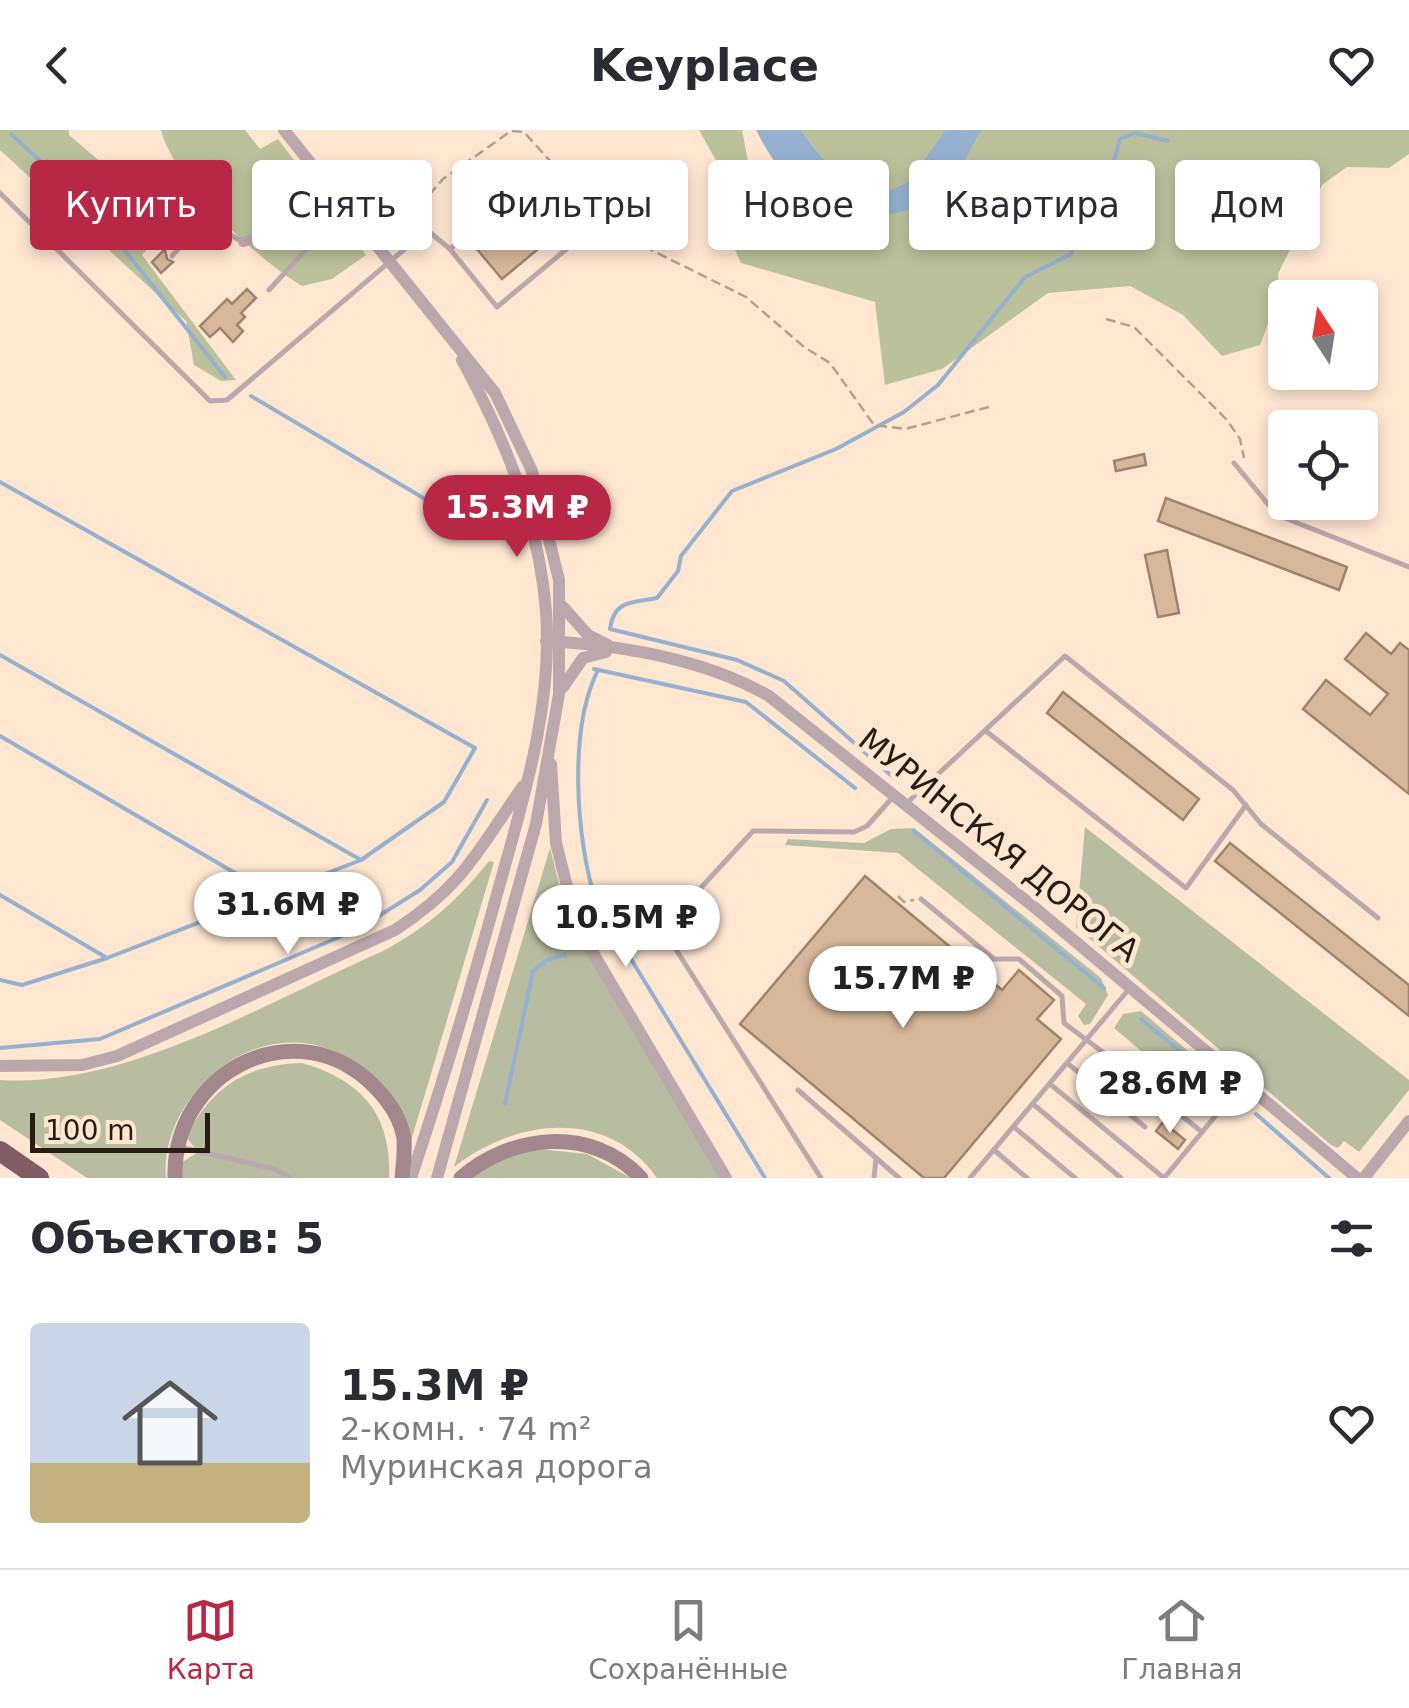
<!DOCTYPE html>
<html lang="ru">
<meta charset="utf-8">
<style>
body{margin:0;font-family:"DejaVu Sans",sans-serif;background:#f7f7f7;color:#2b2b33;height:100vh;display:flex;flex-direction:column;font-size:38px;white-space:nowrap}
*{box-sizing:border-box;margin:0}
p{font-size:32px;color:#7c7c81}
.icon{flex:none;width:55px;height:55px;fill:none;stroke:currentColor;stroke-width:2;stroke-linecap:round;stroke-linejoin:round}
.map{position:relative;height:1048px;overflow:hidden}
.side{display:flex;flex-direction:column;background:#fff;flex:1}
.side>*{flex:none}
.guide{position:absolute;left:30px;top:30px;width:1350px;height:90px;display:flex;gap:20px}
.needle{width:65px;rotate:348deg}
.tools{position:absolute;left:1268px;top:150px;display:grid;gap:20px}
.tools a{display:grid;place-items:center;width:110px;height:110px;border-radius:10px;background:#fff;box-shadow:0 5px 15px #0003;font-size:50px}
.scale{position:absolute;left:30px;bottom:25px;width:180px;box-sizing:border-box;padding-left:10px;border:5px solid #281d13;border-top:0;font-size:28px;line-height:35px;white-space:nowrap;color:#281d13;-webkit-text-stroke:8px #fee6d1;paint-order:stroke}
.price{position:absolute;translate:-50% -85px;padding:0 22px;border-radius:35px;background:#fff;color:#222;font-size:32px;line-height:65px;filter:drop-shadow(0 2px 5px #0008)}
.price::after{content:'';position:absolute;left:50%;top:60px;width:30px;height:22px;margin-left:-15px;background:inherit;clip-path:polygon(0 0,100% 0,50% 100%)}
.price.selected{background:#b82746;color:#fff}
ul{padding:0;list-style:none}
li{display:flex;align-items:center;gap:30px;height:250px;padding:0 30px}
li+li{border-top:2px solid #e1e1e2}
li span{display:grid;place-items:center;flex:none;width:280px;height:200px;border-radius:10px;color:#555}
li>.icon{margin-inline-start:auto}
span .icon{width:120px;height:120px;fill:#fffc;stroke-width:1}
li b{font-size:42px}
h2{display:flex;justify-content:space-between;align-items:center;height:120px;padding:0 30px;font-size:42px}
.tag{padding:0 35px;border-radius:10px;background:#fff;box-shadow:0 5px 15px #0003;font-size:35px;line-height:90px}
.tag.selected{background:#b82746;color:#fff}
header{display:flex;justify-content:space-between;align-items:center;height:130px;padding:0 30px;background:#fff;font-size:45px;font-weight:600}
.dock{display:flex;justify-content:space-around;align-items:center;height:140px;border-top:2px solid #e1e1e2;background:#fff;font-size:28px;color:#7c7c81}
.dock a{display:grid;justify-items:center;gap:5px}
.dock .selected{color:#b82746}
.map>svg:first-child{display:block}
.green{fill:#b8bda2}
.forest{fill:#bbc29b}
.water{fill:#95b1cf}
.lines{fill:none;stroke-linecap:round;stroke-linejoin:round}
.stream{stroke:#95b1cf;stroke-width:4}
.building{fill:#d7b89b;stroke:#9f846b;stroke-width:2.5}
.path{stroke:#b3a08f;stroke-width:2.5;stroke-dasharray:10 5;stroke-linecap:butt}
.service{stroke:#bba8ac;stroke-width:5}
.minor{stroke:#bba8ac;stroke-width:10}
.tertiary{stroke:#bba8ac;stroke-width:12}
.secondary{stroke:#a2888d;stroke-width:15}
.motorway{stroke:#815c64;stroke-width:20}
.labels{text-anchor:middle;stroke-width:10;stroke-linejoin:round;paint-order:stroke}
.street-label{font-size:32px;fill:#281d13;stroke:#fee6d1}
</style>
<header><svg class="icon" aria-label="back" viewBox="0 0 24 24"><path d="M15 5l-7 7 7 7"/></svg>Keyplace<svg class="icon" aria-label="heart" viewBox="0 0 24 24"><path d="M12 20l-8-8c-3-5 5-10 8-4 3-6 11-1 8 4z"/></svg></header>
<div class="map">
<svg width="1409" height="1048" viewBox="0 0 1409 1048">
<rect width="100%" height="100%" fill="#fee6d1"/>
<g class="green">
<path d="M1085 697 1409 950V960L1359 1022 1344 1011 1338 1018 1331 1015 1076 797Z"/>
<path d="M914 698 1101 848 1108 865 1090 894 1084 895 1078 886 1086 874 898 723 785 715 788 709 864 713 891 699Z"/>
<path d="M550 718 568 789 720 1048H657C607 977 515 989 454 1037Z"/>
<path d="M489 731 494 732 411 1011C389 981 367 935 331 920 251 887 160 967 166 1048H87L0 990V950C126 958 269 871 383 821 428 797 458 770 489 731Z"/>
<path d="M1141 881 1221 949 1223 962 1214 974 1200 971 1114 898 1123 884Z"/>
<path d="M302 933C362 950 392 985 389 1048H181V1033L198 1022 186 1007C212 957 245 935 302 933Z"/>
<path d="M530 1018 587 1024 631 1048H473L486 1037Z"/>
</g>
<g class="forest">
<path d="M0 0H69V5L129 56 154 63 175 53 184 66 174 82 164 87 163 101 142 125 236 250 221 251 194 235 186 191 0 20Z"/>
<path d="M161 0H245L260 19 278 9 366 125 332 149 302 156C257 129 174 52 161 0Z"/>
<path d="M699 0H742L752 52 723 71V43Z"/>
<path d="M801 0H945L909 51 881 66C844 56 823 31 801 0Z"/>
<path d="M982 0H1409V24L1389 38 1347 37 1322 55 1278 144 1279 166 1260 215 1222 226 1183 185 1130 156 1048 163 942 239 885 255 875 172 741 133 716 78 783 46 815 73 849 88 949 55Z"/>
</g>
<path class="water" d="M756 0H801C823 31 844 56 881 65L909 51 945 0H982C971 17 962 39 949 54 932 74 906 83 881 85 816 90 784 54 756 0Z"/>
<g class="lines">
<g class="stream">
<path d="M11 4 92 79 225 247"/>
<path d="M251 266 447 382"/>
<path d="M0 352 475 618 444 672 361 730 107 828 22 855 0 850"/>
<path d="M0 525 361 730"/>
<path d="M594 539 746 572 855 658"/>
<path d="M598 540C568 599 576 710 596 772L765 1048"/>
<path d="M0 606 273 765"/>
<path d="M894 648 784 551 737 530 610 499C614 470 631 473 657 468L678 441 681 426 732 361 836 319 904 282 938 255 1025 147 1071 124 1111 42 1120 9 1135 3 1168 11"/>
<path d="M914 701 1104 858"/>
<path d="M0 765 107 828"/>
<path d="M1141 889 1213 949"/>
<path d="M0 918 100 909 358 799 420 760 452 732 487 670"/>
<path d="M505 974 533 841 547 830 565 825"/>
<path d="M1256 984 1329 1048"/>
</g>
</g>
<g class="building">
<path d="M518 83 544 114 502 149 476 118Z"/>
<path d="M165 119 167 129 173 132 161 143 152 132Z"/>
<path d="M247 159 256 168 241 183 245 187 237 195 243 201 233 212 220 198 210 207 200 196 227 169 232 174Z"/>
<path d="M1144 324 1146 335 1116 341 1114 331Z"/>
<path d="M1166 368 1347 437 1339 460 1158 391Z"/>
<path d="M1167 420 1179 483 1158 487 1145 425Z"/>
<path d="M1366 503 1391 524 1400 513 1409 520V664L1303 579 1326 550 1370 585 1388 564 1345 529Z"/>
<path d="M1063 562 1199 669 1183 690 1047 583Z"/>
<path d="M1230 713 1409 855V886L1215 731Z"/>
<path d="M865 746 1002 860 1019 840 1054 870 1037 889 1061 909 944 1048H924L740 894Z"/>
<path d="M1163 992 1185 1010 1178 1019 1156 1001Z"/>
</g>
<g class="lines">
<g class="path">
<path d="M390 110 443 49 511 1 524 2 613 101 746 167 804 217 830 233 874 295 905 299 989 277"/>
<path d="M1106 189 1134 197 1227 290 1240 309 1244 328"/>
<path d="M898 766 904 772 914 770"/>
</g>
<g class="service">
<path d="M0 63 210 271 227 270 427 100 450 119 497 177 569 117 520 60 450 119"/>
<path d="M152 117 182 97"/>
<path d="M172 126 185 111 182 97 194 85 243 112"/>
<path d="M269 160 344 78"/>
<path d="M1234 333 1277 385 1409 437"/>
<path d="M987 602 1186 758 1246 675"/>
<path d="M908 672 1065 526 1233 660 1261 694 1378 788"/>
<path d="M921 769 994 829H1019L1062 866 1064 893 1112 929"/>
<path d="M1067 933 1093 954"/>
<path d="M1122 938 1202 1002"/>
<path d="M1050 954 1164 1048"/>
<path d="M798 960 899 1048"/>
<path d="M1100 960 1145 997"/>
<path d="M1033 974 1121 1048"/>
<path d="M1122 978 1143 954"/>
<path d="M1014 997 1075 1048"/>
<path d="M180 1017 275 1039 290 1048"/>
<path d="M994 1020 1027 1048"/>
<path d="M821 1048 663 799 753 701 854 702 867 696 893 667"/>
<path d="M874 1048 876 1028"/>
<path d="M970 1048 1129 859"/>
<path d="M1164 1048 1242 954"/>
</g>
<path class="minor" d="M243 112 263 105 325 54"/>
<g class="tertiary">
<path d="M284 0 495 263 532 341 559 450V564L536 694 437 1048"/>
<path d="M563 477 588 505 608 515"/>
<path d="M546 511C620 515 704 529 769 566L1039 781 1357 1048"/>
<path d="M563 557 583 528 606 522"/>
<path d="M551 634 556 713 577 796 726 1048"/>
<path d="M0 936 82 935 117 926 395 800C465 754 478 720 523 656"/>
<path d="M411 1048C443 952 472 855 499 757 524 667 553 575 546 481 539 391 504 307 462 230"/>
<path d="M1364 1048 1409 991"/>
</g>
<g class="secondary">
<path d="M175 1048C172 941 296 878 374 956 388 970 401 989 404 1009 405 1022 403 1036 402 1048"/>
<path d="M461 1048C511 1004 592 995 641 1048"/>
</g>
<path class="motorway" d="M0 1021 39 1048"/>
</g>
<g class="labels">
<g class="street-label">
<text transform="translate(999 715) rotate(39)" y="11">МУРИНСКАЯ ДОРОГА</text>
</g>
</g>
</svg>
<div class="tools">
<a><svg class="needle" viewBox="-14 -14 28 28"><path d="M0-13l5 13h-10z" fill="#e53935"/><path d="M0 13l5-13h-10z" fill="#7c7c81"/></svg></a>
<a><svg class="icon" aria-label="locate" viewBox="0 0 24 24"><circle cx="12" cy="12" r="6"/><path d="M12 2v4M12 18v4M2 12h4M18 12h4"/></svg></a>
</div>
<div class="scale">100 m</div>
<b class="price selected" style="left:517px;top:430px">15.3M ₽</b>
<b class="price" style="left:288px;top:827px">31.6M ₽</b>
<b class="price" style="left:626px;top:840px">10.5M ₽</b>
<b class="price" style="left:903px;top:901px">15.7M ₽</b>
<b class="price" style="left:1170px;top:1006px">28.6M ₽</b>
<div class="guide">
<a class="tag selected">Купить</a>
<a class="tag">Снять</a>
<a class="tag">Фильтры</a>
<a class="tag">Новое</a>
<a class="tag">Квартира</a>
<a class="tag">Дом</a>
</div>
</div>
<section class="side">
<h2>Объектов: 5<svg class="icon" aria-label="filters" viewBox="0 0 24 24"><path d="M4 7h16M4 17h16"/><circle cx="9" cy="7" r="2"/><circle cx="15" cy="17" r="2"/></svg></h2>
<ul>
<li><span style="background:linear-gradient(#c9d6e8 70%,#c2b280 0)"><svg class="icon" aria-label="home" viewBox="0 0 24 24"><path d="M3 11l9-7 9 7M6 9v11h12V9"/></svg></span><div><b>15.3M ₽</b><p>2-комн. · 74 m²</p><p>Муринская дорога</p></div><svg class="icon" aria-label="heart" viewBox="0 0 24 24"><path d="M12 20l-8-8c-3-5 5-10 8-4 3-6 11-1 8 4z"/></svg></li>
</ul>
</section>
<nav class="dock">
<a class="selected"><svg class="icon" aria-label="map" viewBox="0 0 24 24"><path d="M3 6l6-2 6 2 6-2v14l-6 2-6-2-6 2zM9 4v14M15 6v14"/></svg>Карта</a>
<a><svg class="icon" aria-label="saved" viewBox="0 0 24 24"><path d="M7 4h10v16l-5-4-5 4z"/></svg>Сохранённые</a>
<a><svg class="icon" aria-label="home" viewBox="0 0 24 24"><path d="M3 11l9-7 9 7M6 9v11h12V9"/></svg>Главная</a>
</nav>
